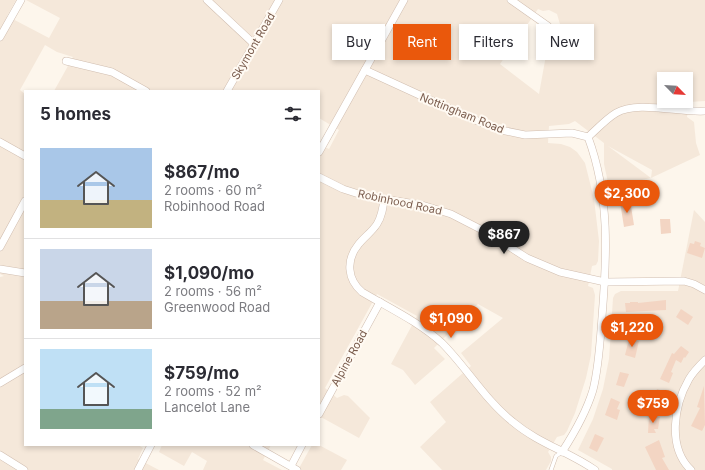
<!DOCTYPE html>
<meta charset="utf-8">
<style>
body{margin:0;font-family:Inter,sans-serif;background:#f2f2f3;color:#2b2b33;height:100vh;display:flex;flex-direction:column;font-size:15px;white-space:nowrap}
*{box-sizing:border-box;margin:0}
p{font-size:13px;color:#7c7c81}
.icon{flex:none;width:22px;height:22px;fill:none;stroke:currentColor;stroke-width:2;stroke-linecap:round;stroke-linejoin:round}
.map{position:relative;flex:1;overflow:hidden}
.side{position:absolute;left:24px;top:90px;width:296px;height:356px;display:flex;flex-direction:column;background:#fff;border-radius:0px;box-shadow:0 2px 6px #0003}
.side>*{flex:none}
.top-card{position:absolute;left:332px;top:24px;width:313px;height:36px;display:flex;gap:8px}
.needle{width:26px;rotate:114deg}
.fabs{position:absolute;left:657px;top:72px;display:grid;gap:8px}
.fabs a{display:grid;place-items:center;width:36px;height:36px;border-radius:0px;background:#fff;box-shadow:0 2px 6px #0003;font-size:20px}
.price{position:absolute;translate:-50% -34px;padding:0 9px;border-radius:14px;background:#ea580c;color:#fff;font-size:13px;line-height:26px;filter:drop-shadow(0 1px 2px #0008)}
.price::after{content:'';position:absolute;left:50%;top:24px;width:12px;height:9px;margin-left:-6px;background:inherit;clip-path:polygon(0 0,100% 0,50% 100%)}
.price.active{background:#222;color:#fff}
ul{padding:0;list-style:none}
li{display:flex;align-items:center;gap:12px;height:100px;padding:0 16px}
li+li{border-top:1px solid #e1e1e2}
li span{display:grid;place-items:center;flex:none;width:112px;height:80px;border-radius:0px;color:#555}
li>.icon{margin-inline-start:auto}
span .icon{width:48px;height:48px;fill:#fffc;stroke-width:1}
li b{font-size:17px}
h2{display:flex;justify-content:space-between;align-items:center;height:48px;padding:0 16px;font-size:17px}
.tag{padding:0 14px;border-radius:0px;background:#fff;box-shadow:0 2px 6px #0003;font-size:14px;line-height:36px}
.tag.active{background:#ea580c;color:#fff}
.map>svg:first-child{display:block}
.residential{fill:#f5e8da;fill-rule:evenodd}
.building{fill:#f3d5c3}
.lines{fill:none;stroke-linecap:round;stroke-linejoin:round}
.lane-casing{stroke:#d1beb0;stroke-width:4.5}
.street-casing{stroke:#d1beb0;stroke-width:8}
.lane{stroke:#fff;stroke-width:3.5}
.street{stroke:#fff;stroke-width:7}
.labels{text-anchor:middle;stroke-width:4;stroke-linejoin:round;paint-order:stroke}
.street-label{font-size:11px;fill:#7a5c4d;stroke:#fffaf3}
</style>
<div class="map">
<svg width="705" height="470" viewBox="0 0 705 470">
<rect width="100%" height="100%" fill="#fdf6ec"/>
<g class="residential">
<path d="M0 0H16L7 16 49 38 60 18 26 0H705V101L689 102 687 117 694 122 696 143 700 155 651 178 609 187 604 164V143L575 121 569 124 549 126 548 143 561 144 570 147 577 152 585 163 594 199 599 241 598 261 596 265 592 266 588 286 593 288 595 295 591 355 586 378 575 413 567 431 564 435 557 437 548 452 551 457V461L546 470H442L420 447 446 422 430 402 471 366 461 353 503 318 478 304 434 348 445 359 415 385 403 370 391 364 417 316 377 294 325 388 337 398 344 395 348 396 370 418 359 438 319 416V144L329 149 339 130 319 118V91H54L73 57 57 52 45 45 20 90 25 94V445H138L143 448 138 459 159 470H0V277L4 276 0 274ZM538 9 543 11 549 10 557 14 562 31 548 44 539 94 500 64ZM664 79H686V101H664ZM608 146 652 170 651 178Z"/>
<path d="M694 210 705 222V470H612V469L578 450 593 419 603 389 609 359 613 298 615 294 621 291H678Z"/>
<path d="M162 445H271L263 460 282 470H203L207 461 192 452 184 466 159 452Z"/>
<path d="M312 445H319L347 460 341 470H298Z"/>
</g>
<g class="building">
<path d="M630 200 634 225 624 227 620 202Z"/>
<path d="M660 219H670L671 233 661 234Z"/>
<path d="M695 241 701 243 700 246 705 248 702 258 687 253 690 243 694 244Z"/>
<path d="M666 300V310L626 312 625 303H630V302H638V303Z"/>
<path d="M681 309 693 317 688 325 676 317Z"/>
<path d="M629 339 639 341 635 358 625 355Z"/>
<path d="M681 346 689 352 685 358 684 357 681 363 676 360 671 372 673 373 669 383 660 379 672 353 674 354Z"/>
<path d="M620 372 629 374 624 387 616 385Z"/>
<path d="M704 386 705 425 702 431 691 426 700 408 697 407Z"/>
<path d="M657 389 666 392 662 409 652 406Z"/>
<path d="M611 398 620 402 617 409 620 410 617 420 605 415Z"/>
<path d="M649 416 660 417 658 429H654L656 433H648Z"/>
<path d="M595 434 604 438 597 452 589 448Z"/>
<path d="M659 440 665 457 662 458 669 470H656L645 447Z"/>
</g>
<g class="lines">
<defs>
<path id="lane" d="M551 470 556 456 562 452"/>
<g id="street">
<path d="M207 0 254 44"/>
<path d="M511 0 548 26"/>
<path d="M0 37 21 0"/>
<path d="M66 61 112 72 146 91"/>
<path d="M365 70 450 109 480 122 501 130 525 135 572 133 588 137"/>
<path d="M227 91 279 0"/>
<path d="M588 137C597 129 606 119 616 113 637 100 680 113 705 111"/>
<path d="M0 142 25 156"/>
<path d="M319 152 404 0"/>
<path d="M319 177 343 189 365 196 422 205 451 214 488 233 527 258 560 272 605 282 684 281 694 284 705 290"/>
<path d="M384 199C383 208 382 216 377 224 372 232 364 237 358 245 346 260 347 279 362 292 389 308 419 322 442 343 467 368 485 400 513 422 538 443 569 452 595 470"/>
<path d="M0 247 25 201"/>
<path d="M0 269 25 273"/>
<path d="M0 383 25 368"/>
<path d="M319 414 380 302"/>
<path d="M253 445 297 470"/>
<path d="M562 452C575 432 586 413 593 390 599 366 600 342 602 317 607 256 610 196 588 137"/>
<path d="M0 455 24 470"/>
<path d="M291 466 302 445"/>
<path d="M138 470 151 445"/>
<path d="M691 470C667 447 674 405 689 379 693 372 699 366 705 360"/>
</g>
</defs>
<use href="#lane" class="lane-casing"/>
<use href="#street" class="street-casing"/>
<use href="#lane" class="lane"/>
<use href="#street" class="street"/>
</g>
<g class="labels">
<g class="street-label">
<text transform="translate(253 46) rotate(-60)" y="4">Skymont Road</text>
<text transform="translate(462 113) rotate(22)" y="4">Nottingham Road</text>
<text transform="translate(400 202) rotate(12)" y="4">Robinhood Road</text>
<text transform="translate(349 358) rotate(-61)" y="4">Alpine Road</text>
</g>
</g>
</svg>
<div class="fabs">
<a><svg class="needle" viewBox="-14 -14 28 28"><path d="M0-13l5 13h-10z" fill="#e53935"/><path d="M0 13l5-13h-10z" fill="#7c7c81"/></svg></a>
</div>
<b class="price" style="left:627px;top:214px">$2,300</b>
<b class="price active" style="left:504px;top:255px">$867</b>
<b class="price" style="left:451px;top:339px">$1,090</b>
<b class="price" style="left:632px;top:348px">$1,220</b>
<b class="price" style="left:653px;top:424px">$759</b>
<div class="top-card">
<a class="tag">Buy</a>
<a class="tag active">Rent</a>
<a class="tag">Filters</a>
<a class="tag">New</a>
</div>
<section class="side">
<h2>5 homes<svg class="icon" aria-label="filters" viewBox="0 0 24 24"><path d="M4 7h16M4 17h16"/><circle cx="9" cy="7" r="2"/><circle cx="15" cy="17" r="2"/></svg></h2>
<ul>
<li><span style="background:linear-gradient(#a9c7e8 65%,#c2b280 0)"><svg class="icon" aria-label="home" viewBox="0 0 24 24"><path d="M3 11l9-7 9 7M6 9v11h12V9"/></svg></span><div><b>$867/mo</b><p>2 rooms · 60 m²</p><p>Robinhood Road</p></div></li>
<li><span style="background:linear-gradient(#c9d6e8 65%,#b9a48a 0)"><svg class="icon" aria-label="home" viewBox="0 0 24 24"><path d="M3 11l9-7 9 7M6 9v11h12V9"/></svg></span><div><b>$1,090/mo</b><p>2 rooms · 56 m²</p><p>Greenwood Road</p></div></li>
<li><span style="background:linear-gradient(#bfe0f5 75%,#7fa58c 0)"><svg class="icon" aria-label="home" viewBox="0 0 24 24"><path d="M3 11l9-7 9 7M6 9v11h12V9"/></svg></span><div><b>$759/mo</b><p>2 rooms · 52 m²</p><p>Lancelot Lane</p></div></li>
</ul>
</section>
</div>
